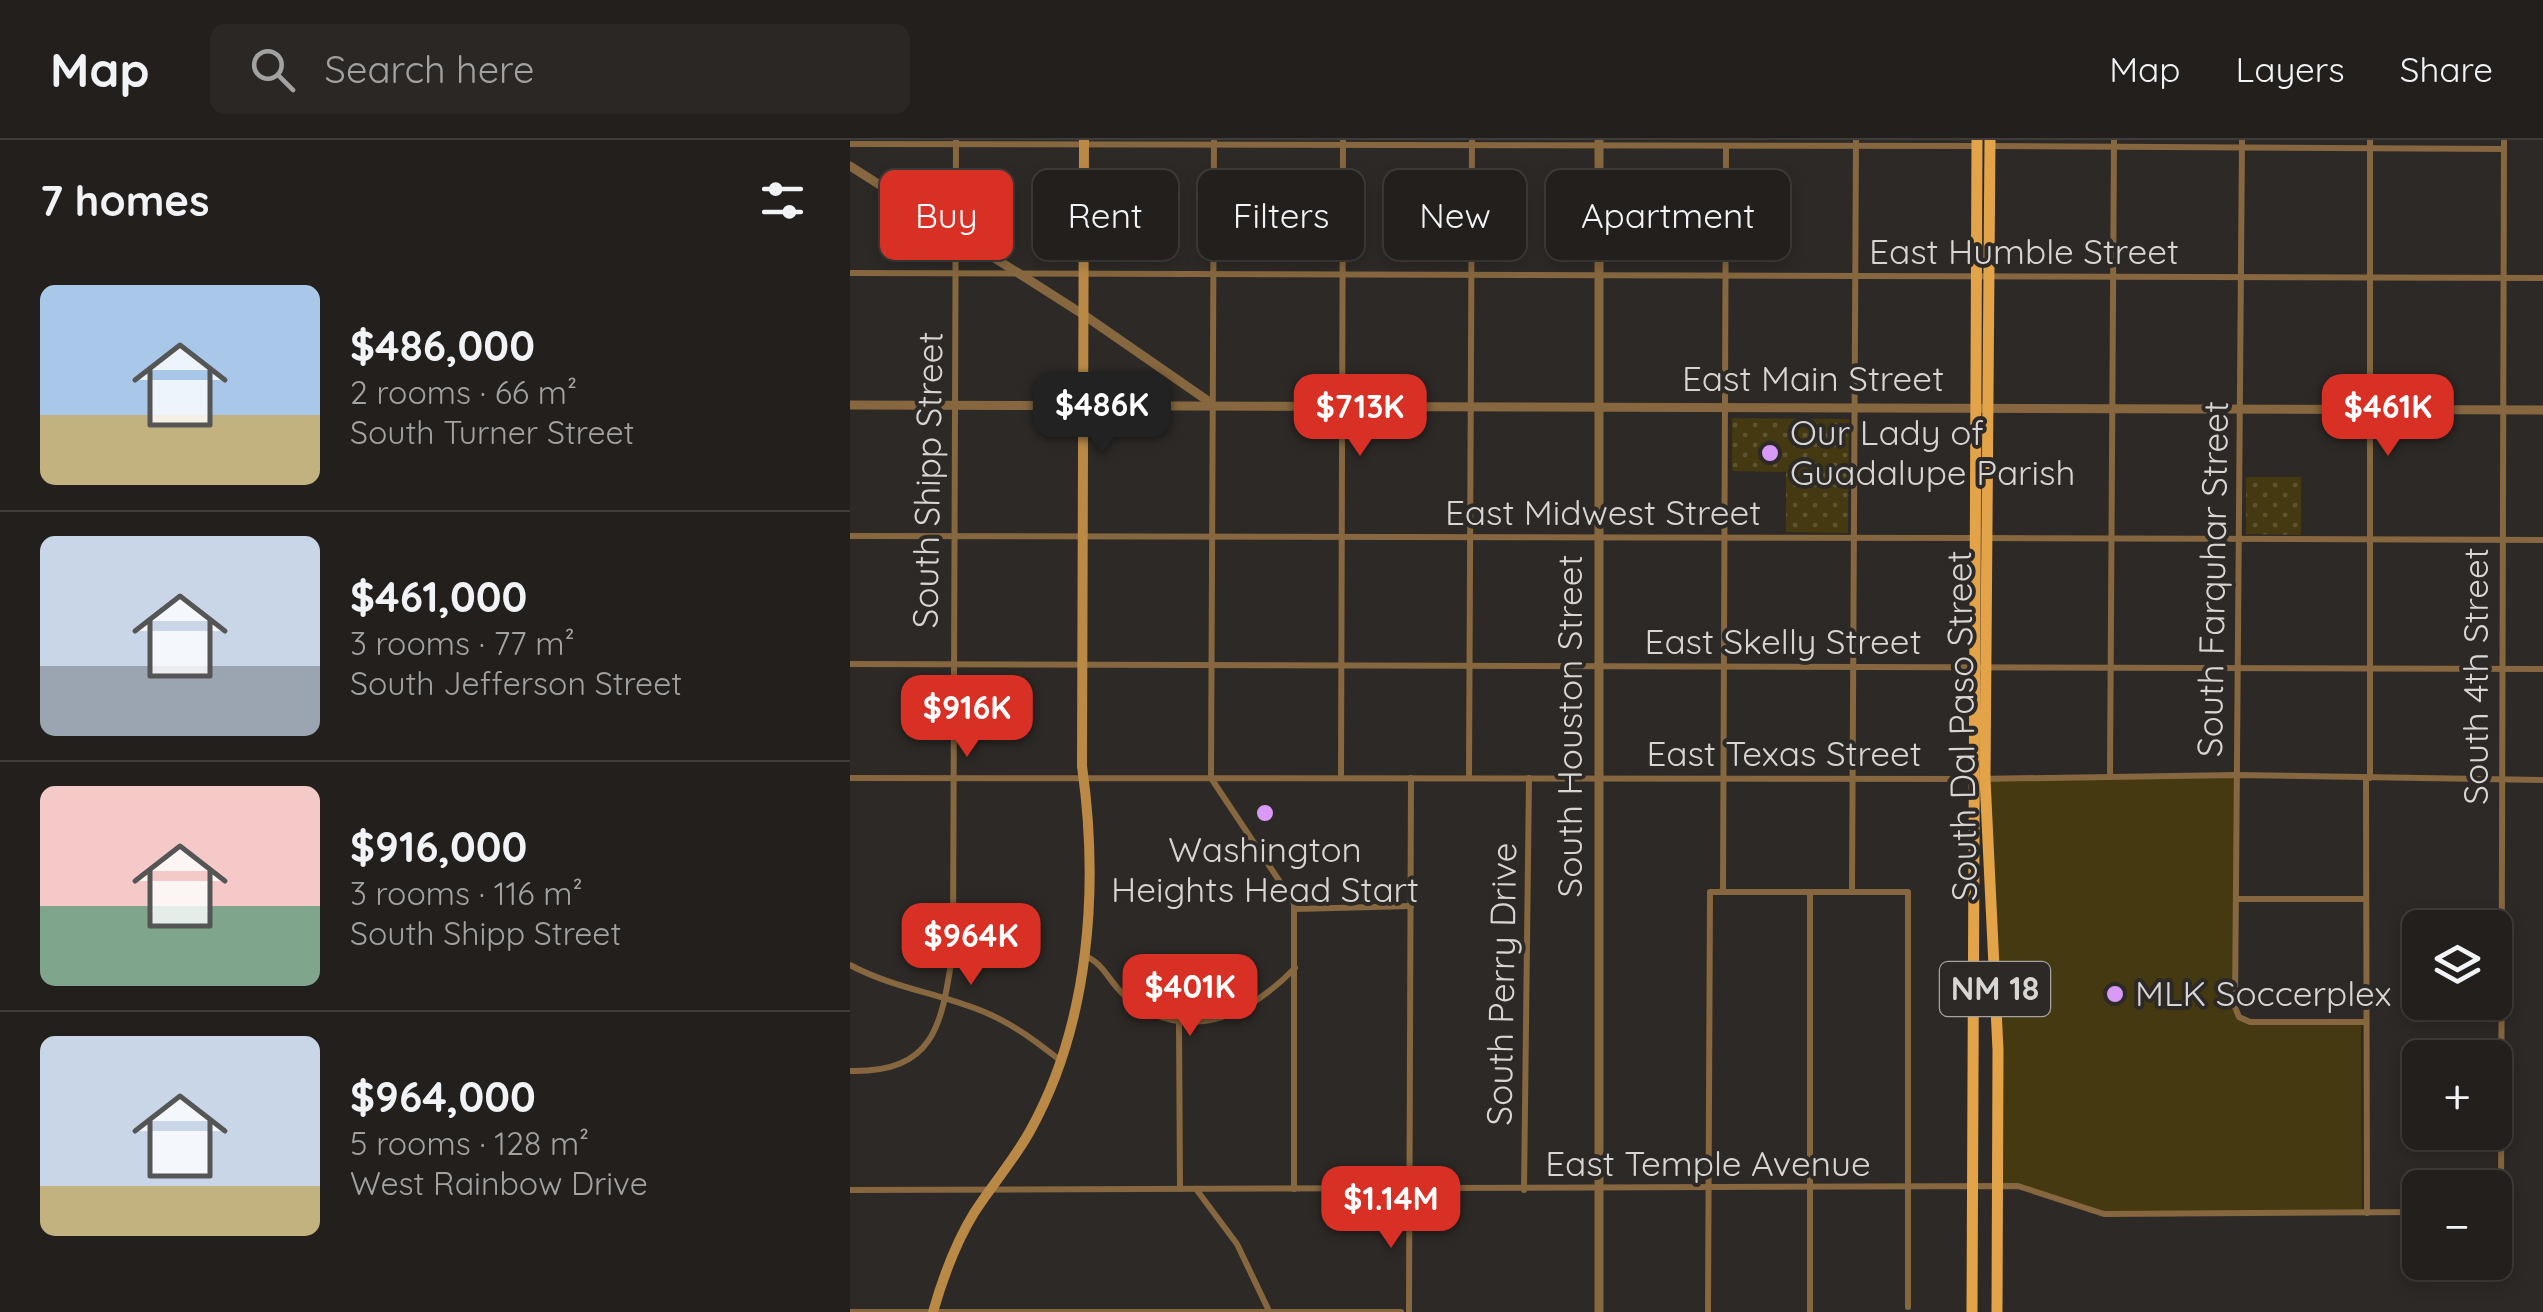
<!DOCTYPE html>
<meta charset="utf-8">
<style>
body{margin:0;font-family:Quicksand,sans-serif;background:#2a2725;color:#f1f3f6;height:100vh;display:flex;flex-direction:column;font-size:38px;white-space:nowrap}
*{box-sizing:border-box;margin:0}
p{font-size:32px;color:#a2a2a3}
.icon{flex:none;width:55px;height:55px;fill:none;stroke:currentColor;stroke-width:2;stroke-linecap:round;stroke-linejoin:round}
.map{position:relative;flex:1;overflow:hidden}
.details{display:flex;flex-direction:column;background:#221f1c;width:850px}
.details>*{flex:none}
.top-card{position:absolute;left:30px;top:30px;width:950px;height:90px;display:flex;gap:20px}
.buttons{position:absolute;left:1552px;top:770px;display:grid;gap:20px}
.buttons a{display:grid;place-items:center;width:110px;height:110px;border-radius:15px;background:#221f1c;box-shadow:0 5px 15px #0003,0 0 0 2px #3f3d3b;font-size:50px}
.price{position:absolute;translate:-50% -85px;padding:0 22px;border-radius:20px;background:#d93025;color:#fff;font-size:32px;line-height:65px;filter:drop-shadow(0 2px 5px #0008)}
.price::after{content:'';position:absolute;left:50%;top:60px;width:30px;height:22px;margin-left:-15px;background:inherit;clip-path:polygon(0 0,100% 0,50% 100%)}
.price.current{background:#222;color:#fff}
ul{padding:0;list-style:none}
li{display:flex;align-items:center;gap:30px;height:250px;padding:0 40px}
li+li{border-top:2px solid #3f3d3b}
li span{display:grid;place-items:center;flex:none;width:280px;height:200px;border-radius:15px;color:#555}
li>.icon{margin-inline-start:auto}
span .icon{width:120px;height:120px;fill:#fffc;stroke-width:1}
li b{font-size:42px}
h2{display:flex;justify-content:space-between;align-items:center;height:120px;padding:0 40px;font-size:42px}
.tag{padding:0 35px;border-radius:15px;background:#221f1c;box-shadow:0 5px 15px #0003,0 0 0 2px #3f3d3b;font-size:35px;line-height:90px}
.tag.current{background:#d93025;color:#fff}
header{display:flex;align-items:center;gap:60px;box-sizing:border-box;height:140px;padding:0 50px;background:#221f1c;border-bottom:2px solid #3f3d3b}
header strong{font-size:48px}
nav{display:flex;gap:55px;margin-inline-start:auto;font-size:35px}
.search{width:700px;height:90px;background:#2a2725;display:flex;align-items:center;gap:25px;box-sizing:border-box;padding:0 35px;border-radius:15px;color:#a2a2a3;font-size:38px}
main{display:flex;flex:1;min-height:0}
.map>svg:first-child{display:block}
.grass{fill:url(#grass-dots)}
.green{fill:#453911}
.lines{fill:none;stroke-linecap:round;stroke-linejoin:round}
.minor{stroke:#86673f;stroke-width:6}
.tertiary{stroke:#86673f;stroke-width:9}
.secondary{stroke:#ba8946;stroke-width:10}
.primary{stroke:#e2a349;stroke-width:11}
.poi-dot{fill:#d99af7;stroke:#2d2926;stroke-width:4}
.labels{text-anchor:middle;stroke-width:8;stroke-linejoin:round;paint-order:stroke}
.shield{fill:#2d2926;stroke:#a5a2a0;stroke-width:2.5}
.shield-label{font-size:32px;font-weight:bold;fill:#d8d6d4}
.street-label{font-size:35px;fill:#d8d6d4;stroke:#2d2926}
.poi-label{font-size:35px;fill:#d8d6d4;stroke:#2d2926;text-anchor:start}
</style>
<header>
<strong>Map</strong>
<div class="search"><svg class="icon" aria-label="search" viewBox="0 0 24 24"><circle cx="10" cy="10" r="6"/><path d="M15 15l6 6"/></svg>Search here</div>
<nav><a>Map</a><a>Layers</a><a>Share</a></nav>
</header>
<main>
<section class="details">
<h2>7 homes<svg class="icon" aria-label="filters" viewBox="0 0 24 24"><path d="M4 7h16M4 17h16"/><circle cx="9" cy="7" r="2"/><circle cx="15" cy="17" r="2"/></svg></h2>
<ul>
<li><span style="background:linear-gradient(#a9c7e8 65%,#c2b280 0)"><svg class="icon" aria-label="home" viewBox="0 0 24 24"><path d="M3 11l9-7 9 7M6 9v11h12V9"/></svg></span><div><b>$486,000</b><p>2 rooms · 66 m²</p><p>South Turner Street</p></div></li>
<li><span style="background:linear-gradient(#c9d6e8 65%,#9aa5b1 0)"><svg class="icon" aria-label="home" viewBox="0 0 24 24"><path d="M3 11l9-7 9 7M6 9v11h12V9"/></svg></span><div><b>$461,000</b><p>3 rooms · 77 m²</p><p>South Jefferson Street</p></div></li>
<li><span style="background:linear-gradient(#f6c9c9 60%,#7fa58c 0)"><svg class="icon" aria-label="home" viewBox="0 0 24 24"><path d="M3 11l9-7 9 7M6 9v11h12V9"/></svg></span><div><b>$916,000</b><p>3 rooms · 116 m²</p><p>South Shipp Street</p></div></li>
<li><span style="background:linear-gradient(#c9d6e8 75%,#c2b280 0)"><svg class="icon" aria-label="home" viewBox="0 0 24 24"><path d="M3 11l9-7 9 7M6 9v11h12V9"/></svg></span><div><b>$964,000</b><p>5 rooms · 128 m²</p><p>West Rainbow Drive</p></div></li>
</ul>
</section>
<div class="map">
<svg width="1693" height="1172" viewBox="0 0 1693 1172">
<defs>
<pattern id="grass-dots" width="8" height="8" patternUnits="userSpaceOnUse" patternTransform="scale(2.5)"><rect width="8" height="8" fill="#453911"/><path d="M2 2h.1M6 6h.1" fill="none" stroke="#5f5533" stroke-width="1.8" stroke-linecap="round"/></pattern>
</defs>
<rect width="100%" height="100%" fill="#2d2926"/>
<g class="grass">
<path d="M882 278 999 279 998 393 936 392V332L882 331Z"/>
<path d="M1396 337H1451V395L1396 394Z"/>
</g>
<path class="green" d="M1386 635 1385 867 1393 880 1511 883 1512 1073H1249L1189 1050 1147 1046 1135 639Z"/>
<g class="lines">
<g class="minor">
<path d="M364 0 361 638 444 763V1049"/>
<path d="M1392 0 1385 867 1389 877 1400 882H1515"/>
<path d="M1520 0V638"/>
<path d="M0 4 1129 6"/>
<path d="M1141 6 1654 9"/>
<path d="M0 133 1693 138"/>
<path d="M0 396 1124 398"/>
<path d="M1136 398 1693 400"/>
<path d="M0 524 1693 529"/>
<path d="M1260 635 1264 0"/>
<path d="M0 638 1127 639 1386 635 1693 640"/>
<path d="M491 638 493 0"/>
<path d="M619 638 622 0"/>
<path d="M1516 638 1517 1073"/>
<path d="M873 752 876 7"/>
<path d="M960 752V1172"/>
<path d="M1002 752 1006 0"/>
<path d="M1386 759H1514"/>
<path d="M445 769 561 766"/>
<path d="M235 816C252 822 259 841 273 854 334 907 397 877 445 828"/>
<path d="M0 825C45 849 94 854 139 874 166 886 188 903 211 921"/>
<path d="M329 881 330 1049"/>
<path d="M0 931C87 933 92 882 103 810L106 1"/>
<path d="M346 1049 387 1104 419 1171"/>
<path d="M0 1050 1168 1046 1254 1074 1570 1072"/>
<path d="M674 1050 679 638"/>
<path d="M1645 1071H1651L1654 0"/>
<path d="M0 1172H551"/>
<path d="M559 1172 561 638"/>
<path d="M858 1172 860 752H1058V1167"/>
</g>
<g class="tertiary">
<path d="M0 26 234 175 361 263"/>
<path d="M0 265 1693 270"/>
<path d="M749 1172V0"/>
</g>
<path class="secondary" d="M83 1172C93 1137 105 1104 124 1073 142 1045 164 1020 180 991 240 883 249 747 232 626L234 0"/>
<g class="primary">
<path d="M1140 0 1135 639 1148 910 1147 1172"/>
<path d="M1122 1172 1127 0"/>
</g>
</g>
<g class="poi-dot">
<circle cx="920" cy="313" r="10"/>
<circle cx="415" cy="673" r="10"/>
<circle cx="1265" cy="854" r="10"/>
</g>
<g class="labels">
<rect class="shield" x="1090" y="822" width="110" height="54" rx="8"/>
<g class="shield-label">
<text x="1145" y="860">NM 18</text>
</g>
<g class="street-label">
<text x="1174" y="124">East Humble Street</text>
<text x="963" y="251">East Main Street</text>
<text transform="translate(78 340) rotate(-89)" y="12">South Shipp Street</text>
<text x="753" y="385">East Midwest Street</text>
<text transform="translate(1363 439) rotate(-89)" y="12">South Farquhar Street</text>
<text x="933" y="514">East Skelly Street</text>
<text transform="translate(1626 536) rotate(-90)" y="12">South 4th Street</text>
<text transform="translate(720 586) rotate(-90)" y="12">South Houston Street</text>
<text transform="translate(1112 586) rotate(-91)" y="12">South Dal Paso Street</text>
<text x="934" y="626">East Texas Street</text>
<text transform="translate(652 844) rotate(-89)" y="12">South Perry Drive</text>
<text x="858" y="1036">East Temple Avenue</text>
</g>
<g class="poi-label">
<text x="940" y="305">Our Lady of<tspan x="940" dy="40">Guadalupe Parish</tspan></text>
<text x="415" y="722" text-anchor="middle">Washington<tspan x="415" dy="40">Heights Head Start</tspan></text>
<text x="1285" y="866">MLK Soccerplex</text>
</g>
</g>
</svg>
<div class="buttons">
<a><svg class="icon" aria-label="layers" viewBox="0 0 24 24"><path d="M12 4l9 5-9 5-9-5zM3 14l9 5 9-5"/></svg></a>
<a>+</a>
<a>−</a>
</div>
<b class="price current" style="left:252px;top:317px">$486K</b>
<b class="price" style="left:510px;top:319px">$713K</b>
<b class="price" style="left:1538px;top:319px">$461K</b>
<b class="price" style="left:117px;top:620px">$916K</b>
<b class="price" style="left:121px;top:848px">$964K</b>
<b class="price" style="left:340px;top:899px">$401K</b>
<b class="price" style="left:541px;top:1111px">$1.14M</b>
<div class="top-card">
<a class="tag current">Buy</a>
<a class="tag">Rent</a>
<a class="tag">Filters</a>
<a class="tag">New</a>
<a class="tag">Apartment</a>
</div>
</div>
</main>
